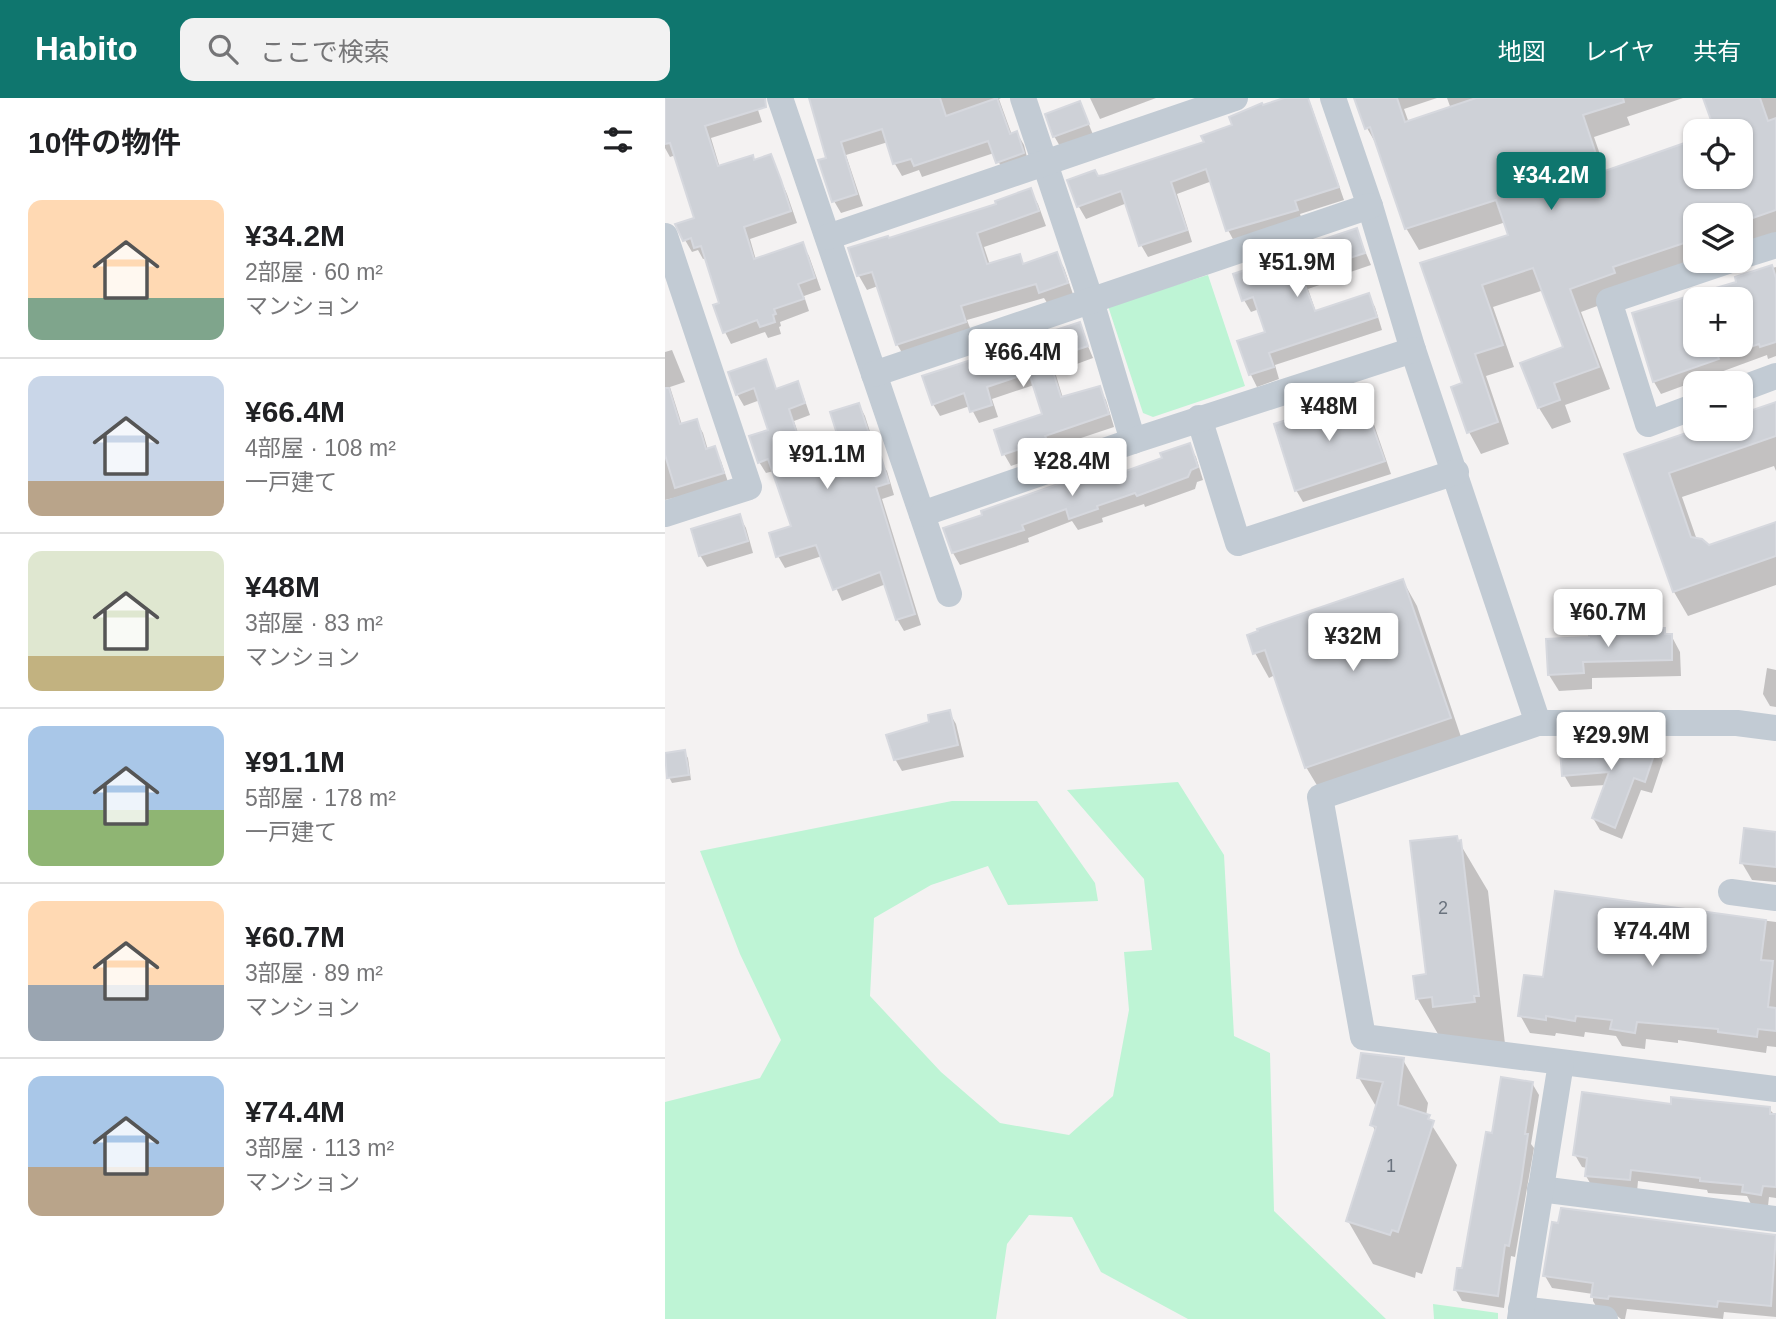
<!DOCTYPE html>
<html lang="ja">
<meta charset="utf-8">
<style>
body{margin:0;font-family:Arial,"Noto Sans JP",sans-serif;background:#f2f2f2;color:#202124;height:100vh;display:flex;flex-direction:column;font-size:26px;white-space:nowrap}
*{box-sizing:border-box;margin:0}
p{font-size:23px;color:#757577}
.icon{flex:none;width:38px;height:38px;fill:none;stroke:currentColor;stroke-width:2;stroke-linecap:round;stroke-linejoin:round}
.map{position:relative;flex:1;overflow:hidden}
.drawer{display:flex;flex-direction:column;background:#fff;width:665px}
.drawer>*{flex:none}
.fabs{position:absolute;left:1018px;top:21px;display:grid;gap:14px}
.fabs a{display:grid;place-items:center;width:70px;height:70px;border-radius:14px;background:#fff;box-shadow:0 2px 5px #0004;font-size:35px}
.price{position:absolute;translate:-50% -60px;padding:0 16px;border-radius:7px;background:#fff;color:#222;font-size:23px;line-height:46px;filter:drop-shadow(0 2px 4px #0008)}
.price::after{content:'';position:absolute;left:50%;top:42px;width:21px;height:16px;margin-left:-10px;background:inherit;clip-path:polygon(0 0,100% 0,50% 100%)}
.price.on{background:#0f766e;color:#fff}
ul{padding:0;list-style:none}
li{display:flex;align-items:center;gap:21px;height:175px;padding:0 28px}
li+li{border-top:2px solid #e0e0e0}
li span{display:grid;place-items:center;flex:none;width:196px;height:140px;border-radius:14px;color:#555}
li>.icon{margin-inline-start:auto}
span .icon{width:84px;height:84px;fill:#fffc;stroke-width:1}
li b{font-size:30px}
h2{display:flex;justify-content:space-between;align-items:center;height:84px;padding:0 28px;font-size:30px}
header{display:flex;align-items:center;gap:42px;box-sizing:border-box;height:98px;padding:0 35px;background:#0f766e;color:#fff}
header strong{font-size:33px}
nav{display:flex;gap:38px;margin-inline-start:auto;font-size:24px}
.search{width:490px;height:63px;background:#f2f2f2;display:flex;align-items:center;gap:18px;box-sizing:border-box;padding:0 24px;border-radius:14px;color:#757577;font-size:26px}
main{display:flex;flex:1;min-height:0}
.map>svg:first-child{display:block}
.green{fill:#bef4d5}
.shadow{fill:#0003;fill-rule:evenodd}
.building{fill:#ced1d7;stroke:#d6d8de;stroke-width:2}
.lines{fill:none;stroke-linecap:round;stroke-linejoin:round}
.minor{stroke:#c2cbd4;stroke-width:26}
.labels{text-anchor:middle;stroke-width:7;stroke-linejoin:round;paint-order:stroke}
.number-label{font-size:18px;fill:#6a737e}
</style>
<header>
<strong>Habito</strong>
<div class="search"><svg class="icon" aria-label="search" viewBox="0 0 24 24"><circle cx="10" cy="10" r="6"/><path d="M15 15l6 6"/></svg>ここで検索</div>
<nav><a>地図</a><a>レイヤ</a><a>共有</a></nav>
</header>
<main>
<section class="drawer">
<h2>10件の物件<svg class="icon" aria-label="filters" viewBox="0 0 24 24"><path d="M4 7h16M4 17h16"/><circle cx="9" cy="7" r="2"/><circle cx="15" cy="17" r="2"/></svg></h2>
<ul>
<li><span style="background:linear-gradient(#ffd9b3 70%,#7fa58c 0)"><svg class="icon" aria-label="home" viewBox="0 0 24 24"><path d="M3 11l9-7 9 7M6 9v11h12V9"/></svg></span><div><b>¥34.2M</b><p>2部屋 · 60 m²</p><p>マンション</p></div></li>
<li><span style="background:linear-gradient(#c9d6e8 75%,#b9a48a 0)"><svg class="icon" aria-label="home" viewBox="0 0 24 24"><path d="M3 11l9-7 9 7M6 9v11h12V9"/></svg></span><div><b>¥66.4M</b><p>4部屋 · 108 m²</p><p>一戸建て</p></div></li>
<li><span style="background:linear-gradient(#dfe7d0 75%,#c2b280 0)"><svg class="icon" aria-label="home" viewBox="0 0 24 24"><path d="M3 11l9-7 9 7M6 9v11h12V9"/></svg></span><div><b>¥48M</b><p>3部屋 · 83 m²</p><p>マンション</p></div></li>
<li><span style="background:linear-gradient(#a9c7e8 60%,#8fb573 0)"><svg class="icon" aria-label="home" viewBox="0 0 24 24"><path d="M3 11l9-7 9 7M6 9v11h12V9"/></svg></span><div><b>¥91.1M</b><p>5部屋 · 178 m²</p><p>一戸建て</p></div></li>
<li><span style="background:linear-gradient(#ffd9b3 60%,#9aa5b1 0)"><svg class="icon" aria-label="home" viewBox="0 0 24 24"><path d="M3 11l9-7 9 7M6 9v11h12V9"/></svg></span><div><b>¥60.7M</b><p>3部屋 · 89 m²</p><p>マンション</p></div></li>
<li><span style="background:linear-gradient(#a9c7e8 65%,#b9a48a 0)"><svg class="icon" aria-label="home" viewBox="0 0 24 24"><path d="M3 11l9-7 9 7M6 9v11h12V9"/></svg></span><div><b>¥74.4M</b><p>3部屋 · 113 m²</p><p>マンション</p></div></li>
</ul>
</section>
<div class="map">
<svg width="1111" height="1221" viewBox="0 0 1111 1221">
<rect width="100%" height="100%" fill="#f4f2f2"/>
<g class="green">
<path d="M543 177 580 288 488 319 478 315 443 208Z"/>
<path d="M513 684 559 757 569 938 605 955 609 1113 721 1221H523L436 1174 407 1119 364 1117 342 1146 331 1221H0V1004L95 980 116 942 75 856 35 753 287 703H372L430 785 433 803 343 807 323 768 266 787 209 820 205 898 276 974 335 1025 404 1037 448 998 464 912 459 854 487 852 479 781 402 692Z"/>
<path d="M768 1206 833 1215V1221H769Z"/>
</g>
<g class="shadow">
<path d="M0 0H89L97 24 46 40 55 70 89 64 105 58 122 96 132 125 85 141 91 162 137 146 144 158 156 192 139 198 144 213 115 224 116 228 114 229 116 236 103 240 100 234 66 246 60 234 57 206 42 160 38 161 33 152 27 154 20 142 31 121 11 57 5 59 0 50Z"/>
<path d="M146 0H336L334 1 347 37 352 35 359 47 364 67 340 76 329 55 257 79 254 72 237 78 230 66 223 44 181 57 198 108 176 115 169 103 163 61Z"/>
<path d="M425 0H491L435 21Z"/>
<path d="M624 0H642L646 7 679 102 635 116 638 124 570 145 563 132 547 83 512 96 527 144 483 159 476 147 462 105 421 121 414 109 404 83 433 80 541 45Z"/>
<path d="M691 0H772L739 11 744 25 786 11 782 0H1018L962 19 965 27 929 39 941 74 1031 79H1076V33H1051L1040 0H1111V138L1076 150V117H1031V163L962 197 916 214 945 291 900 307 906 324 887 331 874 310 900 250 879 192 828 209 849 269 821 278 844 346 816 356 804 334 799 286 758 166 845 138 841 124 754 152 741 130 715 53 702 30Z"/>
<path d="M415 5 429 39 396 50 389 38Z"/>
<path d="M365 92 373 106 381 128 319 149 325 167 354 158 359 167 391 156 399 170 409 199 384 208 379 200 302 222 308 238 240 260 232 246 213 188 202 192 194 178 185 151 224 142 333 107Z"/>
<path d="M691 132 706 167 659 183 660 185 643 191 651 214 703 197 710 209 717 232 610 267 614 281 592 289 586 277 575 244 602 235 594 211 586 214 579 202Z"/>
<path d="M1111 169V258L1103 261 1102 257 996 296 989 284 969 217 1074 185 1072 180ZM1031 201H1076V247H1031Z"/>
<path d="M414 227 428 260 390 274 398 300 434 290 441 302 449 329 386 350 387 354 346 368 339 356 379 317 369 287 327 301 333 319 314 325 305 308 275 318 268 306 313 266 389 241Z"/>
<path d="M7 252 20 284 5 289 17 327 31 323 38 335 43 352 49 351 56 363 64 387 0 402V254Z"/>
<path d="M100 264 112 292 132 286 138 297 145 317 129 323 145 371 181 359 194 307 200 318 214 362 222 373 229 397 217 401 256 527 239 533 232 521 221 486 177 503 157 458 120 470 113 458 128 430 109 373 101 375 94 364 105 333 95 302 79 308 72 296Z"/>
<path d="M697 300 704 312 726 376 638 404 631 392Z"/>
<path d="M1111 306V373L1109 368 1017 399 1032 442 1044 449 1111 426V487L1023 518 1009 494 962 357 1039 331H1076Z"/>
<path d="M524 347 531 359 538 382 532 384 530 391 480 409 479 406 437 420 438 424 413 432 407 423 363 440 364 444 295 467 288 455 280 431 455 369 459 376 499 361Z"/>
<path d="M74 418 81 430 88 455 42 469 35 457Z"/>
<path d="M738 483 752 508 798 645 656 694 641 669 610 577 604 580 590 555Z"/>
<path d="M999 532 1002 538 1006 537 1015 554 1016 578 927 580V591L894 593 884 577Z"/>
<path d="M1102 570 1111 572V609L1105 608 1098 596Z"/>
<path d="M284 614 291 626 299 659 237 673 230 661 266 625Z"/>
<path d="M990 650 998 662 987 695 976 692 957 741 935 732 928 720 941 687 906 689 899 677Z"/>
<path d="M19 654 23 660 26 682 7 685 4 679Z"/>
<path d="M1111 736V784L1087 782 1077 765Z"/>
<path d="M791 739 823 793 840 946 780 948 752 900 763 878Z"/>
<path d="M891 795 1111 824V949L1102 948 1101 955 1013 942V945L981 941 980 951 957 948 951 938 920 934 919 939 891 935 890 938 865 935 855 917 880 881Z"/>
<path d="M738 962 763 1005 761 1018 792 1067 757 1176 751 1174 750 1180 708 1166 683 1123 711 1035 707 1026 712 1010 694 980Z"/>
<path d="M867 985 874 997 866 1046 869 1050 850 1159 846 1158 839 1210 797 1203 790 1191 798 1172 829 1037Z"/>
<path d="M1007 1008 1104 1011 1111 1018V1100L1104 1099 1103 1108 1086 1106 1082 1098 1043 1095 1042 1092 973 1083 972 1094 928 1090 921 1078 922 1070 917 1069 910 1057Z"/>
<path d="M897 1111 1111 1139V1219L1059 1214 1058 1221 962 1211 960 1221H956L951 1217 935 1215 928 1203V1196L887 1190 880 1178Z"/>
</g>
<g class="building">
<path d="M0 0H100L101 9 40 28 53 68 88 57 89 62 106 56 116 82 126 113 79 129 89 161 138 144 150 180 133 186 139 201 109 211 111 216 108 217 110 224 95 229 92 222 58 235 48 207 54 205 36 148 29 150 26 140 18 143 10 126 29 120 5 45 0 46Z"/>
<path d="M144 0H275L281 18 332 0 345 36 352 33 359 55 331 65 323 43 249 68 246 61 228 66 217 31 176 44 192 96 167 104 153 62 161 60Z"/>
<path d="M619 0H643L674 89 630 103 633 112 561 133 541 71 506 84 522 132 474 148 456 93 412 109 402 82 430 72 433 78 439 77 539 44 536 38 567 27 564 19 597 5 598 7Z"/>
<path d="M689 0H732L740 24 811 0H958L959 4 918 17 937 74 1031 41V79H1076V33H1050L1038 0H1095L1103 23 1111 20V112L1076 124V117H1031V141L948 169 950 175 905 191 934 269 889 285 895 302 873 310 855 265 898 249 868 170 817 187 838 247 810 256 833 324 802 335 786 289 797 285 755 165 843 137 831 102 740 131 705 29 700 31Z"/>
<path d="M415 3 424 26 388 39 380 16Z"/>
<path d="M366 90 374 113 312 135 322 166 355 156 358 166 392 154 403 185 374 195 371 186 296 208 301 224 231 247 207 174 192 178 183 150 223 138 224 140 331 106 330 103Z"/>
<path d="M692 130 700 155 654 170V172L637 179 650 213 704 195 712 219 604 255 609 269 584 277 572 243 600 234 588 199 577 203 568 176 592 168 591 164Z"/>
<path d="M1107 167 1111 180V244L1095 249 1094 246 1076 252V201H1031V247H1049L1054 261 988 284 967 215 1071 184 1070 179Z"/>
<path d="M415 224 423 248 384 261 396 299 435 288 444 316 380 338 382 342 337 357 329 332 377 316 364 275 322 289 327 307 305 314 299 295 267 307 257 278 312 260 313 264 387 240 385 234Z"/>
<path d="M101 261 111 291 133 283 140 305 124 311 143 369 179 358 165 314 194 305 212 360 216 359 224 385 211 389 250 516 231 522 215 474 168 492 151 447 111 459 104 435 126 428 103 361 93 365 84 338 103 332 89 290 71 297 63 274Z"/>
<path d="M0 290H4L15 326 32 321 41 351 50 348 59 375 10 390 0 357Z"/>
<path d="M697 298 720 363 630 393 609 326Z"/>
<path d="M1111 304V338L1004 375 1026 439 1037 441 1044 447 1111 424V458L1008 494 959 356 1033 331H1076V316Z"/>
<path d="M525 345 533 369 526 372 523 379 472 398 470 395 432 408 433 411 404 421 401 411 357 427 359 432 287 455 278 430 317 417 316 413 413 379 414 381 456 367 458 374 497 360 495 355Z"/>
<path d="M75 416 83 443 34 458 26 431Z"/>
<path d="M738 481 786 620 640 670 600 552 588 556 582 537 593 533 592 531Z"/>
<path d="M1000 530V536H1007V562L918 564 919 575 883 577 881 541 924 539V537H931V531Z"/>
<path d="M285 612 293 647 229 662 221 637 264 624 263 617Z"/>
<path d="M957 641H969L992 648 980 684 969 680 950 730 927 720 944 674 897 678 895 652 956 647Z"/>
<path d="M20 652 24 677 2 680 0 655Z"/>
<path d="M1079 730 1111 734V769L1075 765Z"/>
<path d="M792 738 793 743 796 742 814 898H809L810 904 768 909 767 899 751 901 748 878 761 876 745 743Z"/>
<path d="M890 793 1101 822 1096 862 1108 863 1103 909 1111 910V933L1093 931 1092 939 1053 934V931L972 924 970 935 945 931 947 922 911 918 910 923 881 918V922L853 918 859 877 878 879Z"/>
<path d="M696 955 739 960 733 1007 765 1017 763 1021 769 1023 733 1134 727 1132 725 1137 681 1123 711 1029 705 1027 718 984 692 980Z"/>
<path d="M836 979 868 984 860 1036H863L856 1085 844 1148 840 1147 833 1198 789 1192 792 1170H797L821 1034 827 1035Z"/>
<path d="M917 994 1006 1006V999L1105 1009V1016H1111V1089L1098 1088 1096 1097 1077 1094 1078 1087 1035 1083V1080L966 1072 965 1082 920 1078 922 1060 908 1057Z"/>
<path d="M896 1110 1111 1137 1106 1208 1053 1203 1052 1209 944 1198 943 1201 926 1199 928 1185 878 1178 887 1124 893 1125Z"/>
</g>
<g class="lines">
<g class="minor">
<path d="M115 0 284 496"/>
<path d="M358 0 426 203 468 343"/>
<path d="M668 0 705 108 748 252 873 625"/>
<path d="M0 138 84 389 0 416"/>
<path d="M163 139 570 0"/>
<path d="M1076 158 1111 147"/>
<path d="M209 276 705 108"/>
<path d="M1076 291 1111 278"/>
<path d="M1031 308 983 326 944 203 1063 163"/>
<path d="M534 320 573 445 791 374"/>
<path d="M257 416 468 343 748 252"/>
<path d="M1111 630 1072 625H873L655 699 698 939 1111 991"/>
<path d="M1066 794 1111 800"/>
<path d="M875 1091 1111 1121"/>
<path d="M856 1211 940 1221"/>
<path d="M855 1221 896 965"/>
</g>
</g>
<g class="labels">
<g class="number-label">
<text x="778" y="816">2</text>
<text x="726" y="1074">1</text>
</g>
</g>
</svg>
<div class="fabs">
<a><svg class="icon" aria-label="locate" viewBox="0 0 24 24"><circle cx="12" cy="12" r="6"/><path d="M12 2v4M12 18v4M2 12h4M18 12h4"/></svg></a>
<a><svg class="icon" aria-label="layers" viewBox="0 0 24 24"><path d="M12 4l9 5-9 5-9-5zM3 14l9 5 9-5"/></svg></a>
<a>+</a>
<a>−</a>
</div>
<b class="price on" style="left:886px;top:114px">¥34.2M</b>
<b class="price" style="left:632px;top:201px">¥51.9M</b>
<b class="price" style="left:358px;top:291px">¥66.4M</b>
<b class="price" style="left:664px;top:345px">¥48M</b>
<b class="price" style="left:162px;top:393px">¥91.1M</b>
<b class="price" style="left:407px;top:400px">¥28.4M</b>
<b class="price" style="left:943px;top:551px">¥60.7M</b>
<b class="price" style="left:688px;top:575px">¥32M</b>
<b class="price" style="left:946px;top:674px">¥29.9M</b>
<b class="price" style="left:987px;top:870px">¥74.4M</b>
</div>
</main>
